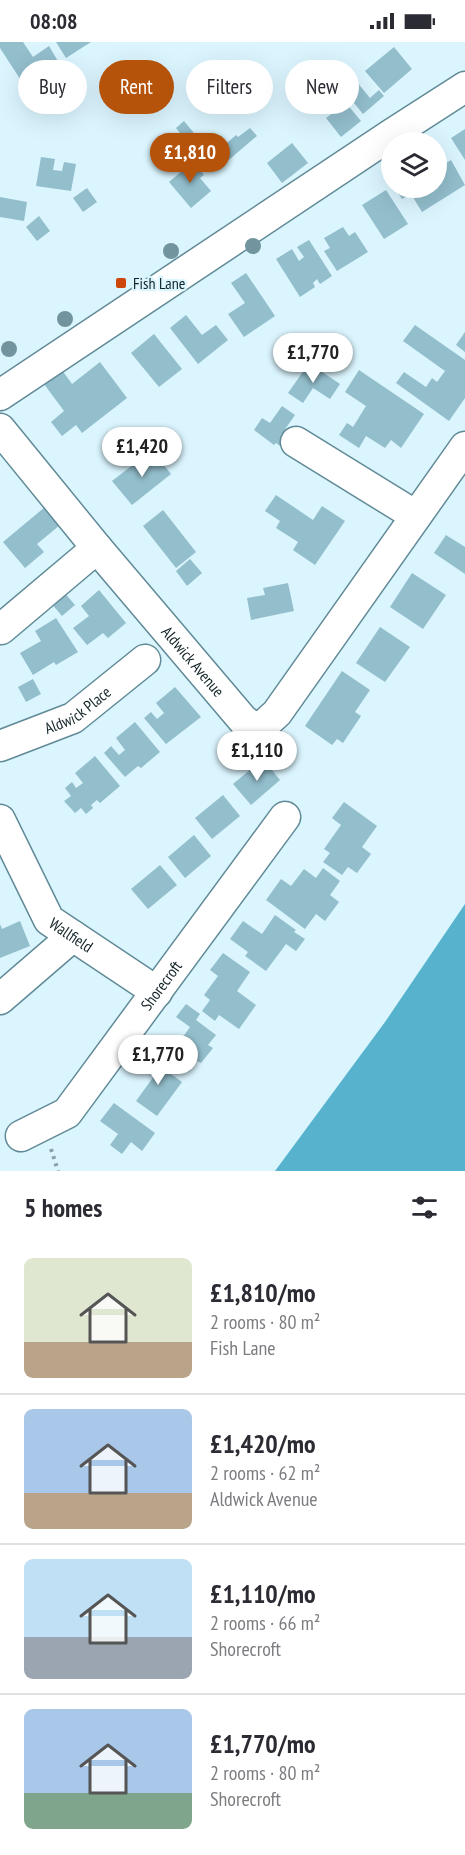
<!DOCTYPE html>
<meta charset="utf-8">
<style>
body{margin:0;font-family:"PT Sans Narrow",sans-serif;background:#f7f7f7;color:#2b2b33;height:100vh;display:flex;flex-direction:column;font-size:22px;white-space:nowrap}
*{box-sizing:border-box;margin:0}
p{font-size:20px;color:#7c7c81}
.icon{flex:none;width:33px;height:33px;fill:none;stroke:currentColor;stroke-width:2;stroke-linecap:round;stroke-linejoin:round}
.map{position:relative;height:1129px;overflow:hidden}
.drawer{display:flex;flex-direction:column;background:#fff;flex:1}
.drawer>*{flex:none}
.top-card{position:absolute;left:18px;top:18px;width:429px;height:54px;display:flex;gap:12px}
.buttons{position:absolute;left:381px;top:90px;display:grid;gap:12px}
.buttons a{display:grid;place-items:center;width:66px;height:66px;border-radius:50%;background:#fff;box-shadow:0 6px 24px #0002;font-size:30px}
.price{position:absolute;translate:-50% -51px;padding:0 14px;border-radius:21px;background:#fff;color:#222;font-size:20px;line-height:39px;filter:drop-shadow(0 2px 3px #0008)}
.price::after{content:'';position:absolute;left:50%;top:36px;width:18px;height:14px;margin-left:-9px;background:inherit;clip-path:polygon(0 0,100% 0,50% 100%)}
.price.current{background:#b45309;color:#fff}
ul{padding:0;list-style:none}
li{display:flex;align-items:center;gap:18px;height:150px;padding:0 24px}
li+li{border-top:2px solid #e1e1e2}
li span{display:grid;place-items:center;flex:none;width:168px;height:120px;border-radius:9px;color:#555}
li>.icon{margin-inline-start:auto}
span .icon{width:72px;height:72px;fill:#fffc;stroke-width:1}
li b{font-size:26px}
h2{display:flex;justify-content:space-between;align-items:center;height:72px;padding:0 24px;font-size:26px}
.pill{padding:0 21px;border-radius:27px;background:#fff;box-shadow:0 6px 24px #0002;font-size:21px;line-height:54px}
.pill.current{background:#b45309;color:#fff}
.status{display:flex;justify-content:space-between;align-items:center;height:42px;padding:0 30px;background:#fff;direction:ltr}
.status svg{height:16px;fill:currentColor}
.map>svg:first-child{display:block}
.water{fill:#57b3cd}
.building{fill:#93becc}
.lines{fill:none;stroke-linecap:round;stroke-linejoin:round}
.minor-casing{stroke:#608a97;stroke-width:33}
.path{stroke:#89a0a7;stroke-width:4;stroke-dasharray:3 4.5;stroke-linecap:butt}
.minor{stroke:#fff;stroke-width:30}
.tree{fill:#71949e}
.poi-dot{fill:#cd470a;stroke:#dbf5fe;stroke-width:2}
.labels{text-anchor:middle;stroke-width:4.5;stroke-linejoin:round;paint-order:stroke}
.poi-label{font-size:16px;fill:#132429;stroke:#dbf5fe;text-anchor:start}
.street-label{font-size:16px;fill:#132429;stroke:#dbf5fe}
</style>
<div class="status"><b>08:08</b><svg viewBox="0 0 49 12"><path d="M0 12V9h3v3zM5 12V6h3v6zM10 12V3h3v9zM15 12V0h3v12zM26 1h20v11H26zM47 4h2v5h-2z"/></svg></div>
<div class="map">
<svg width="465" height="1129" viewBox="0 0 465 1129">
<rect width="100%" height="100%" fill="#dbf5fe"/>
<path class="water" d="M465 862V1129H275L385 980Z"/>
<g class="building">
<path d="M0 0H23L33 15 49 4 59 21 24 43 0 6Z"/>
<path d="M56 0H91L66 16Z"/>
<path d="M394 5 412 27 384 51 365 29Z"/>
<path d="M352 34 370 56 379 48 384 54 363 72 340 44Z"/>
<path d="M346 61 361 79 341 95 326 76Z"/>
<path d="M184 79 203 102 194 109 176 86Z"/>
<path d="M250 86 257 94 218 127 202 107 214 98 221 106 236 93 238 95Z"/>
<path d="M465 87V118L451 96Z"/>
<path d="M292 101 308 121 282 141 267 121Z"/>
<path d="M41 115 55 117 53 128 62 129 64 120 76 122 71 149 36 144Z"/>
<path d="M451 118 465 143 422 170 411 152 402 157 395 146H436V127Z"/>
<path d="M184 120 187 125 193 120 204 133 200 136 211 149 191 166 169 140 182 129 178 125Z"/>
<path d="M87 146 97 160 83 170 73 156Z"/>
<path d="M386 148 408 182 384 197 362 163Z"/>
<path d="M0 155 27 160 24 179 0 175Z"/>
<path d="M39 174 50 189 37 199 26 185Z"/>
<path d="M343 185 349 194 355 190 368 210 337 229 324 209 330 206 324 196Z"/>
<path d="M309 198 332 234 320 242 317 237 313 241 315 245 300 255 276 217 292 207 299 219 304 215 297 205Z"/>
<path d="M246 231 275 274 244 295 228 272 245 261 231 241Z"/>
<path d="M186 273 202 293 216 283 228 298 198 322 170 286Z"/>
<path d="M415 283 465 318V356L449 379 396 341 404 330 426 345 432 336 437 340 445 329 403 299Z"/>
<path d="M465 290V310L456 303Z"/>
<path d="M154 292 182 327 159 345 131 311Z"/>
<path d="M100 320 127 356 82 391 76 383 62 394 51 380 64 369 44 342 62 328 72 342Z"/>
<path d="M309 321 340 342 330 357 313 346 303 361 288 351Z"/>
<path d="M359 328 424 372 401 406 391 398 385 406 366 394 359 406 339 393 347 381 353 385 366 364 345 350Z"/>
<path d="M282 364 295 373 281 393 288 398 283 406 276 401 274 403 254 388 262 376 270 381Z"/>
<path d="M152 408 171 432 132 463 112 439Z"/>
<path d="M276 453 313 478 322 464 345 479 315 523 293 508 298 500 276 486 280 479 265 469Z"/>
<path d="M45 465 60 483 37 502 44 510 25 526 3 500Z"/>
<path d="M163 468 196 510 176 526 143 484Z"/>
<path d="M446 493 465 505V532L434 511Z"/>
<path d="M190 517 202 531 187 544 176 529Z"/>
<path d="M412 531 446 553 423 587 390 565Z"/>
<path d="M288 541 294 569 251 578 247 556 265 553 263 546Z"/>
<path d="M99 548 126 581 108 596 103 591 87 603 73 586 89 574 81 564Z"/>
<path d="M63 549 75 563 62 574 50 560Z"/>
<path d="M56 576 78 610 56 623 54 620 33 633 20 611 41 599 35 589Z"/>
<path d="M380 585 410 605 385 640 356 621Z"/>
<path d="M342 629 370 648 355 670 361 674 343 701 337 697 332 703 305 684Z"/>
<path d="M33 637 41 652 26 660 18 645Z"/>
<path d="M175 645 201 675 166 702 144 676 151 670 157 677 164 671 156 661Z"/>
<path d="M135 680 160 710 141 726 138 724 125 735 104 711 111 704 119 713 125 708 116 696Z"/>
<path d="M95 714 120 744 100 761 97 758 91 763 93 766 86 772 81 766 75 771 64 759 71 754 65 746 72 740 76 746 83 741 75 731Z"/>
<path d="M263 717 280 738 251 763 233 742Z"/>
<path d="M223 753 240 774 212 797 195 776Z"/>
<path d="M344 760 377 784 362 805 371 812 357 831 348 825 342 833 323 820 330 811 324 807 341 783 332 776Z"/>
<path d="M194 793 211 814 185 836 168 815Z"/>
<path d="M160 823 177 843 148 867 131 847Z"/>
<path d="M323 826 340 839 330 853 339 860 325 879 316 872 305 887 266 858 281 837 291 844 304 827 316 836Z"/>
<path d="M275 873 296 888 294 890 305 897 296 909 286 902 266 929 245 914 248 910 230 897 243 879 262 892Z"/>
<path d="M20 879 30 904 0 916V882L2 887Z"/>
<path d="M223 911 250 930 237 949 256 963 239 987 219 973 215 979 202 969 210 958 204 953 218 934 210 928Z"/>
<path d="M186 962 200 972 196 978 216 993 208 1003 213 1006 201 1021 197 1019 189 1030 169 1015 190 985 176 975Z"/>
<path d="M152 1008 166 1018 161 1025 182 1040 157 1074 136 1059 157 1030 143 1021Z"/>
<path d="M114 1061 155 1091 142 1109 131 1100 122 1112 110 1103 118 1092 100 1079Z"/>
</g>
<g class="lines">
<defs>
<g id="minor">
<path d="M0 353 392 92 465 45"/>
<path id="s1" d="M0 387 97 506 243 678 253 685 264 683 277 671 465 405"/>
<path d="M296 400 416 474"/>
<path d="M1 587 97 506"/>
<path id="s2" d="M0 704 73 676 145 618"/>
<path id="s3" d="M0 778 49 878 157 950"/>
<path d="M0 957 73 894"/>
<path id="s4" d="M21 1094 67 1071 285 775"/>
</g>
</defs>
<use href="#minor" class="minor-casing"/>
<path class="path" d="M51 1107 58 1129"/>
<use href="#minor" class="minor"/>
</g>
<g class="tree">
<circle cx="253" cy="204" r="8"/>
<circle cx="171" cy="209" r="8"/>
<circle cx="65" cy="277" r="8"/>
<circle cx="9" cy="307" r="8"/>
</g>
<rect class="poi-dot" x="115" y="235" width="12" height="12" rx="3"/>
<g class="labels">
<g class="poi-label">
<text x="133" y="247">Fish Lane</text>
</g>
<g class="street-label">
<text dy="6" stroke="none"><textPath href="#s1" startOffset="302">Aldwick Avenue</textPath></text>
<text dy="6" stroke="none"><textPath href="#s2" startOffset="86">Aldwick Place</textPath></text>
<text dy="6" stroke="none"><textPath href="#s3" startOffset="138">Wallfield</textPath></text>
<text dy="6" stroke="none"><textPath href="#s4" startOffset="210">Shorecroft</textPath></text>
</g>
</g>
</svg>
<div class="buttons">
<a><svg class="icon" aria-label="layers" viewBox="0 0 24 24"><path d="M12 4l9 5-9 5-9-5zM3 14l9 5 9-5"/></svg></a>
</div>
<b class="price current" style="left:190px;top:142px">£1,810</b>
<b class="price" style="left:313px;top:342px">£1,770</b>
<b class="price" style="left:142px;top:436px">£1,420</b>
<b class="price" style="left:257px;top:740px">£1,110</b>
<b class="price" style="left:158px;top:1044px">£1,770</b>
<div class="top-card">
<a class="pill">Buy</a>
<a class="pill current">Rent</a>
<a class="pill">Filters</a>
<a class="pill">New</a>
</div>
</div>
<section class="drawer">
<h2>5 homes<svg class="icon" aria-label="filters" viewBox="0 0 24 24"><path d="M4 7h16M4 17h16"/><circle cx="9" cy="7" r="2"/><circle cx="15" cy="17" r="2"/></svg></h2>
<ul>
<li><span style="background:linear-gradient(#dfe7d0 70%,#b9a48a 0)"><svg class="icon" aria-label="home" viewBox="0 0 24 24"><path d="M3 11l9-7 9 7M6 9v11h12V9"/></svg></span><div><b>£1,810/mo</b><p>2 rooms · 80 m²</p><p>Fish Lane</p></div></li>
<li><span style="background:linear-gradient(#a9c7e8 70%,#b9a48a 0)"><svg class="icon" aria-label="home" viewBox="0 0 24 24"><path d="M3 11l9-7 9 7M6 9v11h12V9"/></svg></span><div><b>£1,420/mo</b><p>2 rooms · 62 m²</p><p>Aldwick Avenue</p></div></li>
<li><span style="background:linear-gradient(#bfe0f5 65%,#9aa5b1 0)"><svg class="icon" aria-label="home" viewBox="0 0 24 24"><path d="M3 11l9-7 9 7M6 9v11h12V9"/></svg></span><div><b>£1,110/mo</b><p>2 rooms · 66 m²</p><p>Shorecroft</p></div></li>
<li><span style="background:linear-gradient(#a9c7e8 70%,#7fa58c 0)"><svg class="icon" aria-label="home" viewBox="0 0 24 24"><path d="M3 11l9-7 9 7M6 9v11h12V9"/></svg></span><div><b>£1,770/mo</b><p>2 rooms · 80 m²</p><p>Shorecroft</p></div></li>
</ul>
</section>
